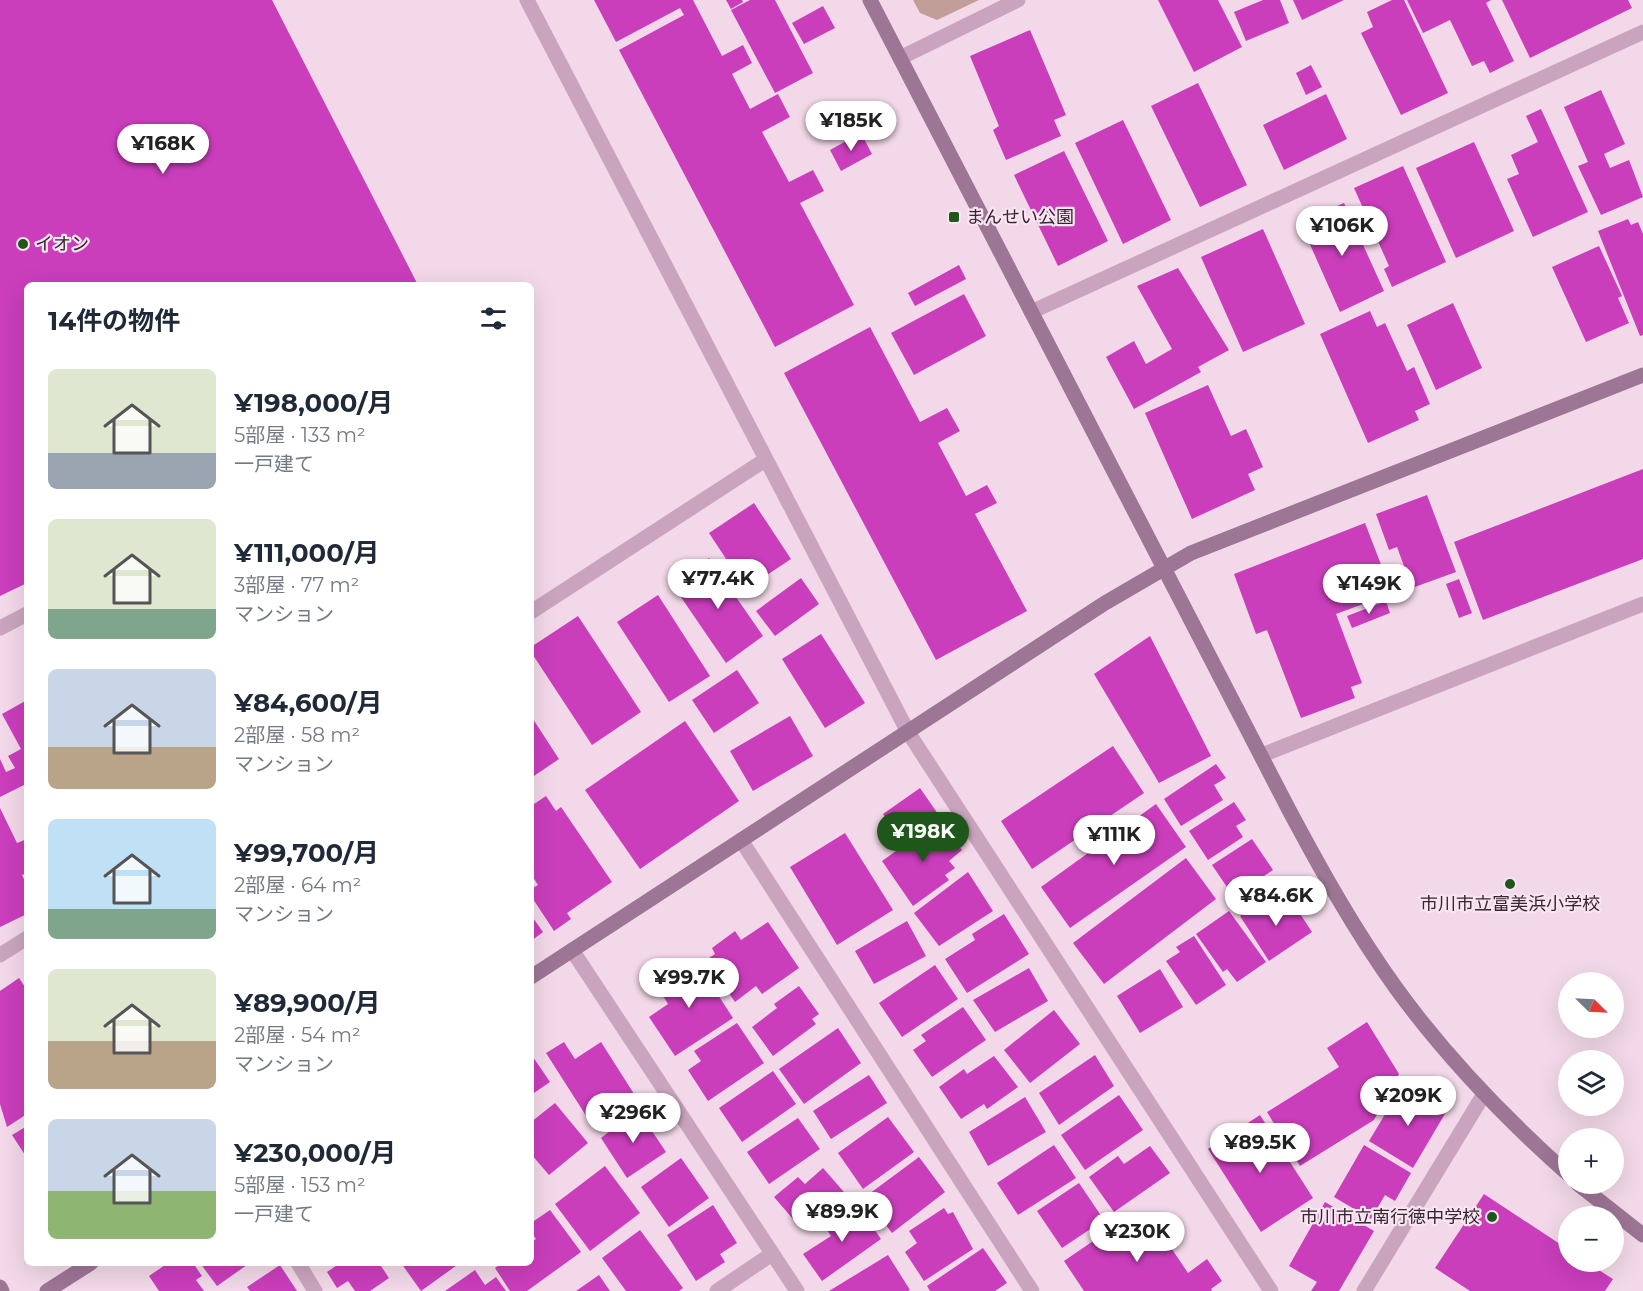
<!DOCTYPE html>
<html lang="ja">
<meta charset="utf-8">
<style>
body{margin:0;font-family:Montserrat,"Noto Sans JP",sans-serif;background:#f6f6f7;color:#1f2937;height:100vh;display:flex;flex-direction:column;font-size:22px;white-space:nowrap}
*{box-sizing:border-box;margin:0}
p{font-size:20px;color:#747a83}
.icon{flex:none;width:33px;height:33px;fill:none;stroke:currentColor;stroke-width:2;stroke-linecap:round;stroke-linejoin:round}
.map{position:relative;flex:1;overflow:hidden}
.sheet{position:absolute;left:24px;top:282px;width:510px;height:984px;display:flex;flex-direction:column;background:#fff;border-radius:9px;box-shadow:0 6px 24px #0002}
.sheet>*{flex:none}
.needle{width:39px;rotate:114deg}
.controls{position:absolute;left:1558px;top:972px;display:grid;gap:12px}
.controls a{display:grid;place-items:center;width:66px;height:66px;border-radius:50%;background:#fff;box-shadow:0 6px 24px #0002;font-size:30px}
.price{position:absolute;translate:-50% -51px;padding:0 14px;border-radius:21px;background:#fff;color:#222;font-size:20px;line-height:39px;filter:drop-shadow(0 2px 3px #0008)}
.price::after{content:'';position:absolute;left:50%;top:36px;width:18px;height:14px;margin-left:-9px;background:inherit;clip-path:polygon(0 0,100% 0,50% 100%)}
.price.active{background:#1f571a;color:#fff}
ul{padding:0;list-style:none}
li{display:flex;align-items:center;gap:18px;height:150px;padding:0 24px}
li span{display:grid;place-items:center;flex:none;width:168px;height:120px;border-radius:9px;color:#555}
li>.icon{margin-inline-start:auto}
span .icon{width:72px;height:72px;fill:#fffc;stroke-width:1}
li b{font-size:26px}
h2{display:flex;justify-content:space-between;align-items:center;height:72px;padding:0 24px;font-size:26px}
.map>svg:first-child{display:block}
.green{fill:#c19f98}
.building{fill:#ca3ebc}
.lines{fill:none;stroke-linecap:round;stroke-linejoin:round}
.lane{stroke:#caa4be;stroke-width:15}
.street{stroke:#caa4be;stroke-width:15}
.secondary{stroke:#9d7595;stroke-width:15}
.poi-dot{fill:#1f571a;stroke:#f9e4f1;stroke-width:2}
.labels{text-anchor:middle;stroke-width:4.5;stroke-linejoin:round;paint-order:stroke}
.poi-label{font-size:18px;fill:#352632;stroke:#f9e4f1;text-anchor:start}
</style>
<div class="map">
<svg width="1643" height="1291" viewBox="0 0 1643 1291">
<rect width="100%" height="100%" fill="#f2d8e8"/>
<path class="green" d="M913 0H979L937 20 920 13Z"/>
<g class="building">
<path d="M0 0H272L418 285H27V583L0 596Z"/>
<path d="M594 0H693L722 56 743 45 752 63 732 74 750 109 778 94 790 117 762 132 789 182 813 170 824 191 800 203 854 305 775 347 619 50 684 15 680 8 616 42Z"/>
<path d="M726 0H742L743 2 731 9Z"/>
<path d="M750 0H775L813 73 775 93 731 10Z"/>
<path d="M1158 0H1218L1242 47 1194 72Z"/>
<path d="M1263 0H1280L1289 23 1246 41 1234 12Z"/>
<path d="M1293 0H1344L1302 20Z"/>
<path d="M1392 0H1404L1448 93 1401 115 1361 33 1373 27 1367 12Z"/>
<path d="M1407 0H1491L1486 3 1514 61 1490 73 1484 61 1472 66 1450 20 1423 33Z"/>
<path d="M1502 0H1628L1632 8 1530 58Z"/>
<path d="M823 6 835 28 804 44 792 23Z"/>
<path d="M1030 30 1066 115 1054 120 1061 136 1006 160 993 130 999 126 970 56Z"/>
<path d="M1311 65 1322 87 1306 95 1296 73Z"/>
<path d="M1198 83 1247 185 1200 207 1151 106Z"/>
<path d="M1601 90 1625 144 1604 154 1610 168 1629 160 1643 197 1601 215 1578 166 1588 162 1564 107Z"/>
<path d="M1326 94 1347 139 1284 170 1263 125Z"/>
<path d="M1541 109 1588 212 1533 237 1507 179 1519 174 1511 155 1538 142 1526 116Z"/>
<path d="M1123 120 1171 220 1123 244 1075 143Z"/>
<path d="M861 133 872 154 841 171 830 150Z"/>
<path d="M1474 142 1514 231 1456 258 1416 168Z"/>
<path d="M1064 151 1108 241 1058 266 1014 175Z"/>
<path d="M1403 166 1446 262 1392 287 1384 269 1389 266 1354 188Z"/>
<path d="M1344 203 1384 291 1340 312 1300 222Z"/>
<path d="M1628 219 1631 225 1638 222 1643 234V335L1640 336 1598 231Z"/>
<path d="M1263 229 1305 324 1243 352 1201 257Z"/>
<path d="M1599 246 1622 296 1618 298 1629 323 1586 342 1552 267Z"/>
<path d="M959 265 966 279 915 306 908 293Z"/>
<path d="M1178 268 1229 350 1198 367 1201 372 1134 409 1106 357 1134 341 1146 364 1172 349 1137 286Z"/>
<path d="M964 294 986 336 914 375 891 333Z"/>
<path d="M1453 303 1482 368 1436 390 1407 325Z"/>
<path d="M1370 311 1377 327 1385 323 1407 371 1414 367 1430 404 1415 411 1419 420 1368 443 1320 334Z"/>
<path d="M870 327 920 422 947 408 960 431 938 443 966 496 987 485 997 503 975 514 1027 611 936 660 784 373Z"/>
<path d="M1208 385 1231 436 1246 429 1263 467 1248 474 1255 490 1192 519 1145 413Z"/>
<path d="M1643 469V559L1483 620 1454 542Z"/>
<path d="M1427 495 1456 572 1412 588 1397 547 1389 550 1376 514Z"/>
<path d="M754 503 791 559 746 589 709 533Z"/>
<path d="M1365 523 1387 580 1376 584 1382 597 1336 614 1362 683 1351 687 1355 698 1301 718 1267 630 1256 634 1234 574Z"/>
<path d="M709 558 763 636 726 663 672 584Z"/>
<path d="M801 578 819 604 775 636 756 611Z"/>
<path d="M1459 579 1472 613 1459 618 1446 584Z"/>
<path d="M658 595 710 676 669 702 617 622Z"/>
<path d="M1386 601 1390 613 1352 628 1347 616Z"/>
<path d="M578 616 641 712 592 745 531 652V647Z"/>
<path d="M821 634 865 703 825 728 782 659Z"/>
<path d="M1150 636 1211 756 1159 783 1094 674Z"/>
<path d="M737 670 759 703 714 733 692 700Z"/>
<path d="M27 700V791L24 785 0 797V759L6 772 15 768 8 756 21 749 2 714Z"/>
<path d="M531 716 559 759 531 778Z"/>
<path d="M790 716 813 756 753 791 730 751Z"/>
<path d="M685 721 739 801 640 869 585 790Z"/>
<path d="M1113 746 1144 793 1032 869 1001 821Z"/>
<path d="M1216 764 1226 778 1214 785 1223 800 1181 826 1164 799Z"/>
<path d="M920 788 938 814 901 840 883 814Z"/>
<path d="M546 796 556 811 561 807 612 882 567 913 571 919 554 931 531 896V889L538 885 531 874V806Z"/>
<path d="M1234 802 1246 820 1236 826 1243 837 1208 860 1189 831Z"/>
<path d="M1156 804 1186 847 1070 928 1041 887Z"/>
<path d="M0 808 17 843 27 839V873L22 875 27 885V914L0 927Z"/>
<path d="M938 821 962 850 949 861 955 868 945 875 949 880 913 906 882 861Z"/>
<path d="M845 833 893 910 837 945 790 867Z"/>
<path d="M1252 839 1273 870 1233 896 1212 865Z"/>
<path d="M1186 858 1216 899 1104 984 1073 943Z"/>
<path d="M968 872 993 911 939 946 914 913Z"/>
<path d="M1289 897 1312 932 1269 961 1240 916 1261 901 1267 911Z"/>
<path d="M1229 911 1266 962 1237 982 1227 969 1223 972 1196 934Z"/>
<path d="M1004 914 1029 954 967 993 945 959 975 940 972 934Z"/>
<path d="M531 915 543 932 531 941Z"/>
<path d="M907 921 926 956 874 984 855 951Z"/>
<path d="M768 922 799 968 762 994 756 986 735 1002 706 960 715 954 712 948 735 931 741 940Z"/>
<path d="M1194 936 1226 985 1196 1005 1166 961 1180 952 1176 947Z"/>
<path d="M696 961 733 1018 675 1056 649 1017 668 1004 657 986Z"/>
<path d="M935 965 958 999 902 1037 879 1003Z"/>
<path d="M1029 968 1048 1001 995 1032 973 1000Z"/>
<path d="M1160 969 1183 1007 1140 1033 1117 996Z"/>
<path d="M19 978 27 990V1114L7 1127 0 1104V991Z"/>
<path d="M799 986 819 1014 812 1019 816 1024 773 1056 752 1027 777 1008 774 1004Z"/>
<path d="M963 1007 986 1040 932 1077 913 1050 926 1041 921 1035Z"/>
<path d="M1054 1010 1080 1044 1030 1083 1004 1050Z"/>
<path d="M1367 1022 1399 1074 1374 1120 1300 1166 1267 1112 1339 1067 1327 1048Z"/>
<path d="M737 1023 764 1063 708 1101 688 1070 701 1061 694 1051Z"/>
<path d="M838 1028 861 1063 804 1104 779 1069Z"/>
<path d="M564 1042 575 1059 601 1042 636 1097 592 1125 546 1053Z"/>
<path d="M531 1054 550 1082 531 1095Z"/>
<path d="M1095 1055 1114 1086 1059 1125 1039 1093Z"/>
<path d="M994 1056 1018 1087 987 1109 984 1104 961 1119 939 1087 964 1069 967 1074Z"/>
<path d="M773 1071 796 1104 742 1142 719 1108Z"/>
<path d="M869 1075 887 1103 831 1139 813 1111Z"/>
<path d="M1402 1086 1446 1112 1413 1168 1369 1141Z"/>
<path d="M1119 1095 1143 1130 1085 1170 1061 1135Z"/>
<path d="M1025 1097 1046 1132 988 1166 969 1132Z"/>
<path d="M555 1103 588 1143 549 1175 531 1154V1122Z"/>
<path d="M638 1110 666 1152 627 1178 601 1138Z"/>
<path d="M1260 1115 1313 1198 1261 1232 1208 1149Z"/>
<path d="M888 1117 914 1152 863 1189 838 1153Z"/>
<path d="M798 1118 820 1149 769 1184 747 1152Z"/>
<path d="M27 1126V1158L12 1135Z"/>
<path d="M1054 1145 1076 1178 1018 1215 997 1183Z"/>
<path d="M1364 1145 1411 1173 1395 1201 1385 1195 1371 1219 1334 1197Z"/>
<path d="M1150 1146 1170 1173 1114 1212 1089 1177 1118 1156 1124 1164Z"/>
<path d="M919 1157 945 1192 892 1233 865 1197Z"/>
<path d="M681 1158 709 1198 669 1227 641 1187Z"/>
<path d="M605 1166 640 1213 590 1251 555 1204Z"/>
<path d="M823 1168 850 1199 824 1222 815 1213 799 1226 774 1197 798 1177 805 1184Z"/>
<path d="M1079 1183 1104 1220 1062 1248 1037 1211Z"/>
<path d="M1484 1194 1569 1250V1262H1586L1613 1279 1605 1291H1470L1435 1268Z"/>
<path d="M1325 1202 1374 1231 1339 1291H1311L1317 1282 1289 1266Z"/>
<path d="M857 1204 881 1239 822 1281 803 1254 831 1236 825 1227Z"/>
<path d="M713 1205 737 1243 720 1254 725 1262 696 1281 667 1235Z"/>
<path d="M944 1208 948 1214 953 1212 973 1249 924 1281 905 1252 917 1243 909 1231Z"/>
<path d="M550 1210 581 1252 527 1291H510L495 1268 502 1263H531V1242L536 1239 531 1232V1223Z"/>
<path d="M1134 1213 1143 1227 1153 1221 1188 1273 1207 1259 1222 1281 1211 1289 1212 1291H1084L1064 1261Z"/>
<path d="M640 1230 683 1288 679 1291H626L602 1258Z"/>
<path d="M983 1248 1007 1283 995 1291H930L927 1286Z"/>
<path d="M888 1255 910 1290 908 1291H829Z"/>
<path d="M168 1263H193L202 1276 196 1280 204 1291H159L149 1276Z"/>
<path d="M200 1263H246L247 1265 217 1286Z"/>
<path d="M340 1263H379L389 1278 370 1291H355L348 1281 337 1288 327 1272Z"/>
<path d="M401 1263H460L421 1291Z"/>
<path d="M280 1265 297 1291H250L247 1287Z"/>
<path d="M475 1270 485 1285 496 1277 506 1291H445Z"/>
<path d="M599 1275 610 1291H576Z"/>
</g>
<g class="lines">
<path class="lane" d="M0 628 27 614"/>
<g class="street">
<path d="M527 0 908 732 1271 1291"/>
<path d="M900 58 1018 0"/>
<path d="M1031 312 1643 32"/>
<path d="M531 612 765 460"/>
<path d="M1262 755 1643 604"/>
<path d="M741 840 1032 1291"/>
<path d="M572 950 797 1291"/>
<path d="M0 955 27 938"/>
<path d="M298 1263 315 1291"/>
<path d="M717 1291 772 1254"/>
<path d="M1364 1291 1484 1094"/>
</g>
<g class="secondary">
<path d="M870 0 1288 808C1321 870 1355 931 1396 988 1446 1057 1506 1119 1569 1175"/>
<path d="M531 977 1105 603 1191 553 1643 375"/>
<path d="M1578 1184 1643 1235"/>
<path d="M0 1287 2 1291"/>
<path d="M47 1291 91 1263"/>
</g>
</g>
<g class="poi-dot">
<rect x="948" y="211" width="12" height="12" rx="3"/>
<circle cx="23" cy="244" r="6"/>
<circle cx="1510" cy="884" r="6"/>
<circle cx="1492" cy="1217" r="6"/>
</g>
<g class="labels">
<g class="poi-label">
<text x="966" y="223">まんせい公園</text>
<text x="35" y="250">イオン</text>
<text x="1510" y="910" text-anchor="middle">市川市立富美浜小学校</text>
<text x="1480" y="1223" text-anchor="end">市川市立南行徳中学校</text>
</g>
</g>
</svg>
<div class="controls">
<a><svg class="needle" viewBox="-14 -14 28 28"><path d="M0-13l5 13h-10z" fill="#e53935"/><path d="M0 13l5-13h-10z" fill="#747a83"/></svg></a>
<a><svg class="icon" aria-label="layers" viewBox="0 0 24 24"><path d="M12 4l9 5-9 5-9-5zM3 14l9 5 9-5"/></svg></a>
<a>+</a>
<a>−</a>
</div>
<b class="price" style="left:851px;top:152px">¥185K</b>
<b class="price" style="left:163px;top:175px">¥168K</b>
<b class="price" style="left:1342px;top:257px">¥106K</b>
<b class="price" style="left:718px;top:610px">¥77.4K</b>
<b class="price" style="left:1369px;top:615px">¥149K</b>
<b class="price active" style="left:923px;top:863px">¥198K</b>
<b class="price" style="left:1114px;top:866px">¥111K</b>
<b class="price" style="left:1276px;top:927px">¥84.6K</b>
<b class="price" style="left:689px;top:1009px">¥99.7K</b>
<b class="price" style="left:1408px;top:1127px">¥209K</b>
<b class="price" style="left:633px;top:1144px">¥296K</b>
<b class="price" style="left:1260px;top:1174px">¥89.5K</b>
<b class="price" style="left:842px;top:1243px">¥89.9K</b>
<b class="price" style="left:1137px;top:1263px">¥230K</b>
<section class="sheet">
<h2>14件の物件<svg class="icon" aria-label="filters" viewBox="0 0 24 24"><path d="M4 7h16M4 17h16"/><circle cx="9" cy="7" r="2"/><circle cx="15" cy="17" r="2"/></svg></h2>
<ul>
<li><span style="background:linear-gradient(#dfe7d0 70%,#9aa5b1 0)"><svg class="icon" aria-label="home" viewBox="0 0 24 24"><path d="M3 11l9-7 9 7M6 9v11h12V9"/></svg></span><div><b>¥198,000/月</b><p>5部屋 · 133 m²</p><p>一戸建て</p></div></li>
<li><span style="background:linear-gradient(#dfe7d0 75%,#7fa58c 0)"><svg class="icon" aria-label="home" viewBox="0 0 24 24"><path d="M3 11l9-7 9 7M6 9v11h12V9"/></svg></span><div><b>¥111,000/月</b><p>3部屋 · 77 m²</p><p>マンション</p></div></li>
<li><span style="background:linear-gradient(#c9d6e8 65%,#b9a48a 0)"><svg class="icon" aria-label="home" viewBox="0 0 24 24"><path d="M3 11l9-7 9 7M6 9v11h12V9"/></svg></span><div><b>¥84,600/月</b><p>2部屋 · 58 m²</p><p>マンション</p></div></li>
<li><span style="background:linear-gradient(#bfe0f5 75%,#7fa58c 0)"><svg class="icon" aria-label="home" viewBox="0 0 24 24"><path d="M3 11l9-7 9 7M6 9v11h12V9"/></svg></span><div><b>¥99,700/月</b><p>2部屋 · 64 m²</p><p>マンション</p></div></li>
<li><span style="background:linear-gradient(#dfe7d0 60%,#b9a48a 0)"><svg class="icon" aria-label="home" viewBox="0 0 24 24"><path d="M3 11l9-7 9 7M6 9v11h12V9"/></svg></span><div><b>¥89,900/月</b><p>2部屋 · 54 m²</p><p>マンション</p></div></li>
<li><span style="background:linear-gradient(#c9d6e8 60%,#8fb573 0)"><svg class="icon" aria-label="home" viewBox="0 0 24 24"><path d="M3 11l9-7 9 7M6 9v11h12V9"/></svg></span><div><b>¥230,000/月</b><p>5部屋 · 153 m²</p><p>一戸建て</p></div></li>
</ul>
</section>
</div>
